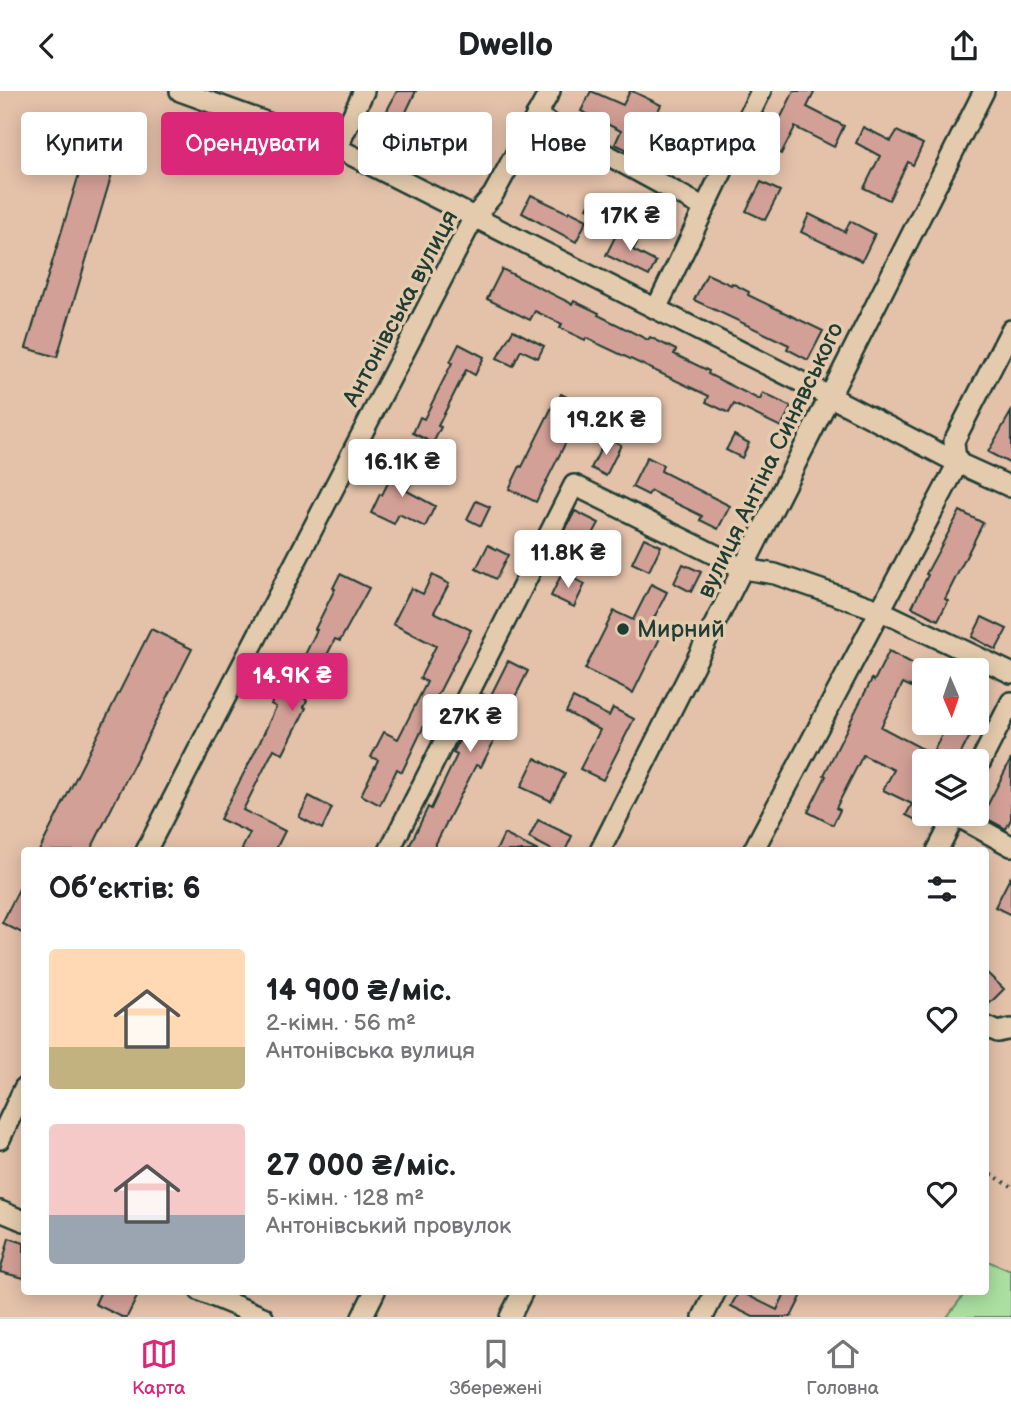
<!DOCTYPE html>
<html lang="uk">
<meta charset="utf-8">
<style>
body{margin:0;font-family:"Balsamiq Sans",sans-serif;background:#f6f6f6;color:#202124;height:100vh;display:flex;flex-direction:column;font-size:26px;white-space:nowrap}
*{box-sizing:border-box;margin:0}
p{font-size:23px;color:#757577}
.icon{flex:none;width:38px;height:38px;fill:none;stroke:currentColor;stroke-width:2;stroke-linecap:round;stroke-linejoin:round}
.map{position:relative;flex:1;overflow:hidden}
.panel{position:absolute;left:21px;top:756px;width:968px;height:448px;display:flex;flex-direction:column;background:#fff;border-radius:7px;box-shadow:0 4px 18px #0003}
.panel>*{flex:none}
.top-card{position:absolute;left:21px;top:21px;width:970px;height:63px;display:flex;gap:14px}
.needle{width:46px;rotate:178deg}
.tools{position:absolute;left:912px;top:567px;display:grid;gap:14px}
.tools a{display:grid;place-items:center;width:77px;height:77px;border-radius:7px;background:#fff;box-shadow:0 4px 18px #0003;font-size:35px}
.price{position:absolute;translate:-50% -60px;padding:0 16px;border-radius:7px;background:#fff;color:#222;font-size:23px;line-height:46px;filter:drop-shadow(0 2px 4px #0008)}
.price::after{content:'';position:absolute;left:50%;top:42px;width:21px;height:16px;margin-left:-10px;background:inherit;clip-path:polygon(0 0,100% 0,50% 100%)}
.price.on{background:#db2777;color:#fff}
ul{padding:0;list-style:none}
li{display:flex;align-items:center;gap:21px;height:175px;padding:0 28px}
li span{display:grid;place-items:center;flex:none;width:196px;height:140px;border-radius:7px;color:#555}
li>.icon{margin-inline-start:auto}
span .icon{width:84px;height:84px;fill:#fffc;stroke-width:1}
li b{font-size:30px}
h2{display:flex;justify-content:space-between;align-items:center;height:84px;padding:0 28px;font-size:30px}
.chip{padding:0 24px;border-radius:7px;background:#fff;box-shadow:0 4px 18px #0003;font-size:24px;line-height:63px}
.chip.on{background:#db2777;color:#fff}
header{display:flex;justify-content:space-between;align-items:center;height:91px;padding:0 28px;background:#fff;font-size:32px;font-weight:700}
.tab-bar{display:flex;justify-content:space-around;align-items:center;height:98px;border-top:2px solid #e0e0e0;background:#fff;font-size:19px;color:#757577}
.tab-bar a{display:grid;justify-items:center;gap:4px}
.tab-bar .on{color:#db2777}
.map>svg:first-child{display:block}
.green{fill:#abdfa1;stroke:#658e6a;stroke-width:2}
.building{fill:#d3a097;stroke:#1f3d34;stroke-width:2}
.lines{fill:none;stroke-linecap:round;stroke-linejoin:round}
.minor-casing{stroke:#1f3d34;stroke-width:24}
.path{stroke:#1f3d34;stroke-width:3.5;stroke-dasharray:2 5;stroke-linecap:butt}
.minor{stroke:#e5cbad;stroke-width:19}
.poi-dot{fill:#1f3d34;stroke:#e5cbad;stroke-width:2.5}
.labels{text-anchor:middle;stroke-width:7;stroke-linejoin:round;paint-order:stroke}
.street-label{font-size:24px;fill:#1f3d34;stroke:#e5cbad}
.poi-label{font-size:24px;fill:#1f3d34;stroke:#e5cbad;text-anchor:start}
</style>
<header><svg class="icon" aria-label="back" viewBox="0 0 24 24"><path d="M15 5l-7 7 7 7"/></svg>Dwello<svg class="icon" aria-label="share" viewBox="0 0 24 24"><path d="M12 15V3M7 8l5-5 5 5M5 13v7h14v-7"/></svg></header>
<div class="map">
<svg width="1011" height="1226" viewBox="0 0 1011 1226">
<rect width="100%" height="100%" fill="#e4c1a9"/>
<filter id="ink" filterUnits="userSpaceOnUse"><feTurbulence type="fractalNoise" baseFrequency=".0143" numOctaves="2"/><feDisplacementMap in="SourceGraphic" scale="14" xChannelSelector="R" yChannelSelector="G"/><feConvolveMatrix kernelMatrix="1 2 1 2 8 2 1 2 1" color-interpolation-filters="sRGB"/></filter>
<g filter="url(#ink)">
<path class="green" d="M985 1169 1011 1180V1226H947L966 1201 985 1200Z"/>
<g class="building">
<path d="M397 0H416L405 23 416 28 413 33 457 55 449 73 404 51 402 56 375 43Z"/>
<path d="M591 0 623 14 630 0H632L661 14 656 24 688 41 675 68 646 53 640 65 615 53 621 40 581 20Z"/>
<path d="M794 0H815L807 16 844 35 834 56 795 36 781 63 763 54 776 26 780 28Z"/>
<path d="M863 36 891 50 897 40 923 53 913 74 908 71 889 109 864 97 880 65 856 52Z"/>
<path d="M87 57 117 66 57 266 26 257Z"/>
<path d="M761 91 780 100 765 129 746 120Z"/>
<path d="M595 102 631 119 623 135 587 117Z"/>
<path d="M531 104 568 122 569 120 587 129 576 151 522 122Z"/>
<path d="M809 123 845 141 850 130 875 143 862 170 801 141Z"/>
<path d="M619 138 639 148 633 159 656 171 649 185 606 164Z"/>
<path d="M502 178 572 213 574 210 599 222 598 224 648 249 650 246 676 259 674 263 709 280 708 283 760 309 763 302 791 316 781 336 734 313 729 322 706 311 709 305 586 247 585 249 560 237 562 233 535 220 530 229 487 208Z"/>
<path d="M707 183 731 194 732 192 749 201 748 204 823 240 808 269 787 258 789 254 694 209Z"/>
<path d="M513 239 544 255 538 267 521 259 513 275 497 267Z"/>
<path d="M459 253 484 266 475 284 466 279 438 335 441 336 433 352 413 342 420 326 424 328 452 272 450 271Z"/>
<path d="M561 303 584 315 536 411 509 398 520 375 522 376 553 314 555 315Z"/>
<path d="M1011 321V373L988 361Z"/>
<path d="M734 344 749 352 742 367 726 359Z"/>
<path d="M607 346 621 354 606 385 591 377Z"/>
<path d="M647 366 663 374 661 380 730 415 718 438 700 429 702 425 651 400 648 404 632 396Z"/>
<path d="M399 370 417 380 407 400 435 415 425 436 399 423 394 433 371 422 380 403 382 404Z"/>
<path d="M476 410 490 416 481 435 467 428Z"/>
<path d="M575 420 599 432 587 454 563 443Z"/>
<path d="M960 420 983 432 945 508 948 510 938 529 912 516 928 484 926 483Z"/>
<path d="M644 447 661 455 649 480 632 472Z"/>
<path d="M488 454 508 464 496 488 476 478Z"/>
<path d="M683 473 701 481 691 501 674 492Z"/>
<path d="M562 482 585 493 574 516 551 505Z"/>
<path d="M340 483 369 497 340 550 335 548 305 608 307 609 304 616 306 617 283 663 274 658 243 719 285 740 275 760H241L250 742 220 728 260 651 276 616 271 613 280 595 288 599 317 539 315 538 335 498 333 497Z"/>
<path d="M432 484 449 493 434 521 471 539 430 619 431 620 402 681 397 678 380 714 361 704 378 669 371 666 384 641 398 648 427 591 420 587 436 555 393 533 411 497 423 503Z"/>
<path d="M651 493 667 501 649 537 662 543 633 602 585 578 614 520 633 529Z"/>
<path d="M982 526 1007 538 996 559 972 546Z"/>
<path d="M151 538 192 558 90 760H39Z"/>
<path d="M889 560 921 577 911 596 903 592 881 636 932 663 947 634 970 645 957 670H924V733L906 724 912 713 883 699 894 679 863 664 836 717 840 719 833 734 808 721 826 685 824 684 859 613 872 588 874 590Z"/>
<path d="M508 570 528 580 510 616 514 619 504 638 501 636 481 676 476 674 432 760H407L428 716 431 718 457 664 453 662 482 603 490 606Z"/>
<path d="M573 607 609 625 613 617 634 628 603 689 580 678 600 639 566 621Z"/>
<path d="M535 667 565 683 551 710 521 696Z"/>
<path d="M1011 668V728L1006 738 982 725Z"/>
<path d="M309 705 332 717 322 738 299 726Z"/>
<path d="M538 729 572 745 565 760H554L529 747Z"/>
<path d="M504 743 538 760H496Z"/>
<path d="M1011 785V824L995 816Z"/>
<path d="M24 788V843L2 832Z"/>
<path d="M985 880 1004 898 985 917Z"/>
<path d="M9 1147 24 1152V1187L0 1181Z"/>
<path d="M101 1200H140L127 1226H122L95 1213Z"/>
<path d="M739 1200 777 1219 786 1200H804L791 1226H753L731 1215Z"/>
</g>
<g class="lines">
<defs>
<g id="minor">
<path d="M180 0 337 57 829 305 958 372 1011 396"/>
<path d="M536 25 705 117"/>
<path d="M337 57 364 0"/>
<path d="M656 218 761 0"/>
<path d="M976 680 1011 611"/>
<path d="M955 724 1011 755"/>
<path d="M146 760 474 126 493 104 550 0"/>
<path d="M389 760 574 394 744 478 775 483 879 519 1011 582"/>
<path d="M600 760C729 507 855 253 984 0"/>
<path d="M753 760 958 372 955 361 954 350 1011 239"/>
<path d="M937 760 956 723"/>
<path d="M985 935 998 941 1011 938"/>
<path d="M0 1048 24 997"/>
<path d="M0 1120 24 1130"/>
<path d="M200 1200 263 1226"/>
<path d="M362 1226 375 1200"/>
<path d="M510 1226 523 1200"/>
<path d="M703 1226 716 1200"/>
</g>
</defs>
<use href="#minor" class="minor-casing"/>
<path class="path" d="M985 1080 1011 1095"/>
<use href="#minor" class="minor"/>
</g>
</g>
<circle class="poi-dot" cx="623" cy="538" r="7"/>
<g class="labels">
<g class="street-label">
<text transform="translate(400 217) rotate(-62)" y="8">Антонівська вулиця</text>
<text transform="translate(770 369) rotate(-64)" y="8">вулиця Антіна Синявського</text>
</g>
<g class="poi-label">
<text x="637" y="546">Мирний</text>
</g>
</g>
</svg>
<div class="tools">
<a><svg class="needle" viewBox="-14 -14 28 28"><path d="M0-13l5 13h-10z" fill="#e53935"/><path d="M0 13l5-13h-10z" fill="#757577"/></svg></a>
<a><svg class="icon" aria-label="layers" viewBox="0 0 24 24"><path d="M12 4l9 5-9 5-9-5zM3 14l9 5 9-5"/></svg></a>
</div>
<b class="price" style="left:630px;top:162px">17K ₴</b>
<b class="price" style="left:606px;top:366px">19.2K ₴</b>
<b class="price" style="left:402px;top:408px">16.1K ₴</b>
<b class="price" style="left:568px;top:499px">11.8K ₴</b>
<b class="price on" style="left:292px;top:622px">14.9K ₴</b>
<b class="price" style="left:470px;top:663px">27K ₴</b>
<div class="top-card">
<a class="chip">Купити</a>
<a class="chip on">Орендувати</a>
<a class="chip">Фільтри</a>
<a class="chip">Нове</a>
<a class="chip">Квартира</a>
</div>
<section class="panel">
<h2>Об’єктів: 6<svg class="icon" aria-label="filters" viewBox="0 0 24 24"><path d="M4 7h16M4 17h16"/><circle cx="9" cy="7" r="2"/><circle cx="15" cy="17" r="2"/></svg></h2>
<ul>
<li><span style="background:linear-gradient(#ffd9b3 70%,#c2b280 0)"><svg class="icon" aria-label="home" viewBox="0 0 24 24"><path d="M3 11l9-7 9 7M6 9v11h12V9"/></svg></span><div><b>14 900 ₴/міс.</b><p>2-кімн. · 56 m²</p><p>Антонівська вулиця</p></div><svg class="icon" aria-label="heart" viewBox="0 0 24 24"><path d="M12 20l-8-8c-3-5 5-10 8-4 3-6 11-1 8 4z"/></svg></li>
<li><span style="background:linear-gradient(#f6c9c9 65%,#9aa5b1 0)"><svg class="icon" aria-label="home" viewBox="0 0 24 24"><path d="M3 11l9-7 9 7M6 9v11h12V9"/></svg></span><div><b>27 000 ₴/міс.</b><p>5-кімн. · 128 m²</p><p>Антонівський провулок</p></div><svg class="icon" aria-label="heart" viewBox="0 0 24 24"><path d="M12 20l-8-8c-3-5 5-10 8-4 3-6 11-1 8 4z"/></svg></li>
</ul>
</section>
</div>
<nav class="tab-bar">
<a class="on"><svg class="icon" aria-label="map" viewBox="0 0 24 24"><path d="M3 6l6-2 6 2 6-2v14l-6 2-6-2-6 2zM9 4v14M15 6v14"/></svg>Карта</a>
<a><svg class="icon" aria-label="saved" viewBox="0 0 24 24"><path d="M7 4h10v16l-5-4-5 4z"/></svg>Збережені</a>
<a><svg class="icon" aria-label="home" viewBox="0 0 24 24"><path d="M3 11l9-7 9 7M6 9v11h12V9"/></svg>Головна</a>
</nav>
